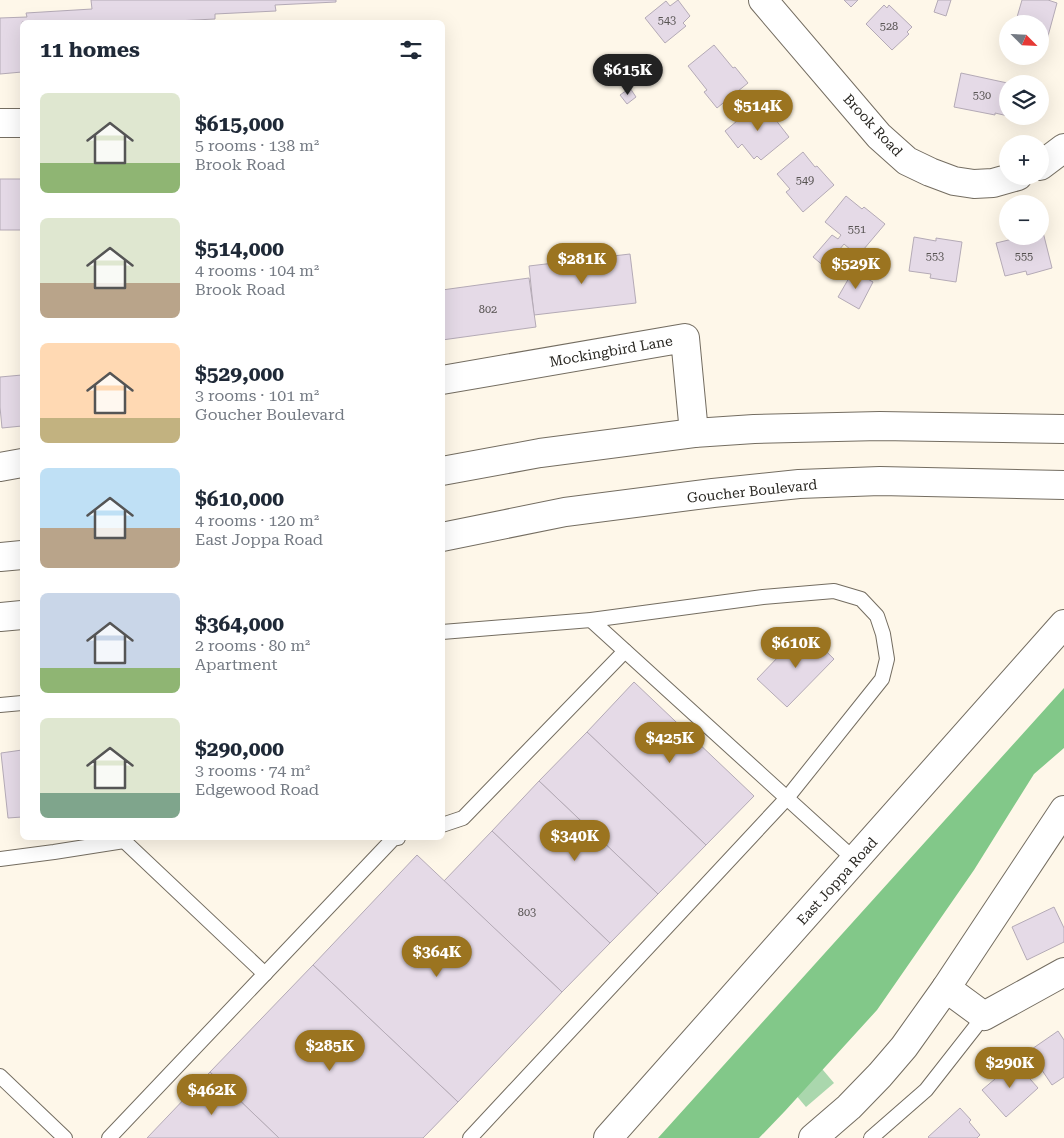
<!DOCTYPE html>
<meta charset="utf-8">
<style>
body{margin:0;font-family:"Roboto Serif",serif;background:#f2f2f3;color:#1f2937;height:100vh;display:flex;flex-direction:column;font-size:19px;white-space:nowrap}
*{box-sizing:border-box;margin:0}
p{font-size:16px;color:#747a83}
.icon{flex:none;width:28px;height:28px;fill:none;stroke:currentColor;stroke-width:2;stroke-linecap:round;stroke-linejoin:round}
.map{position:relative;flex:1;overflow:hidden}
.drawer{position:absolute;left:20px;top:20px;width:425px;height:820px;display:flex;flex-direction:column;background:#fff;border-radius:8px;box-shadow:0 5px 20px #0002}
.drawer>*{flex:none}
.needle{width:32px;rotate:114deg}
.fabs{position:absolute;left:999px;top:15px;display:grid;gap:10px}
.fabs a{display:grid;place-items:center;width:50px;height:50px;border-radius:50%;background:#fff;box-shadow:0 5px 20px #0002;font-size:25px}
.price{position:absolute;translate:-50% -42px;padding:0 11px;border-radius:18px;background:#9b7420;color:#fff;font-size:16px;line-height:32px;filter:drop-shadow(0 1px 2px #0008)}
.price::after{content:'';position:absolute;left:50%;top:30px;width:15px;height:11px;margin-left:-8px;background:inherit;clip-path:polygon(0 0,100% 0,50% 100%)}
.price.selected{background:#222;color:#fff}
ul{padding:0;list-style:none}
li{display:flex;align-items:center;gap:15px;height:125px;padding:0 20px}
li span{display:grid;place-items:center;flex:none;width:140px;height:100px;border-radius:8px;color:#555}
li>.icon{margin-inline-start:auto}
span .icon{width:60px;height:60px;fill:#fffc;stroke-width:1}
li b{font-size:21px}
h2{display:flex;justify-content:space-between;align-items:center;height:60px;padding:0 20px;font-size:21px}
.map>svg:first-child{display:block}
.green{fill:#aad7ad}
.forest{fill:#82c889}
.building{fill:#e5dae7;stroke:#b4aab6}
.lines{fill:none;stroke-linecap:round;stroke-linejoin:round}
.service-casing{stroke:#746d61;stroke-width:16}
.minor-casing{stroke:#746d61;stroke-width:30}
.secondary-casing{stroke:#746d61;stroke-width:30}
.service{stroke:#fff;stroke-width:14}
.minor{stroke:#fff;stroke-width:28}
.secondary{stroke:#fff;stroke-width:28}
.labels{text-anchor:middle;stroke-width:4;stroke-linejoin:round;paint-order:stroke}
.number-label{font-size:11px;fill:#585453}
.street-label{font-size:14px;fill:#292722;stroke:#fff}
</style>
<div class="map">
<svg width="1064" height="1138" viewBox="0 0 1064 1138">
<rect width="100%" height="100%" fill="#fef7e9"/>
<path class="green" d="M812 1057 834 1083 806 1107 784 1081Z"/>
<path class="forest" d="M1064 688V748L1034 774 974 870 877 1010 785 1111 759 1138H658Z"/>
<g class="building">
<path d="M91 0H336V2L275 5 276 11 215 14V19L156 22H22V72L0 74V18L27 17 26 13 92 9Z"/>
<path d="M678 0 690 16 683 23 686 26 665 43 645 18 666 1 670 6Z"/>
<path d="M844 0H858L851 7Z"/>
<path d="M938 0H951L946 16 934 12Z"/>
<path d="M1022 0H1048L1057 3 1045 47 1040 45V24H1015Z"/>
<path d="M884 5 887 8 889 5 912 27 907 32 909 34 892 50 866 24Z"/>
<path d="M714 45 733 68 735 67 748 83 717 108 704 92 707 90 688 66Z"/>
<path d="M961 73 1012 84H1008V116L995 113V115L954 107Z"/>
<path d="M630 88 636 97 627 104 620 95Z"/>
<path d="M761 101 789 137 761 160 757 156 754 159 742 144 738 148 725 131Z"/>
<path d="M803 152 815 167 817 166 834 185 803 212 786 192 790 189 777 174Z"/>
<rect x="0" y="179" width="22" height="51"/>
<path d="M846 196 862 209 864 207 885 224 858 256 844 244 825 267 813 257 832 235 838 239 841 235 825 222Z"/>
<path d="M1042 228 1052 268 1027 275 1026 271 1005 276 996 243 1017 238 1016 236H1040V229Z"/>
<path d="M914 237 936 241V238L962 242 956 282 930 278 931 274 909 271Z"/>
<path d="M630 254 636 303 534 315 529 266Z"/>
<path d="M853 271 873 282 859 309 838 297Z"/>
<path d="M529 278 536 327 442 340V290Z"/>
<path d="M22 375V426L2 428 0 407V377Z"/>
<path d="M804 630 834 659 787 707 757 679Z"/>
<path d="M634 682 754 796 706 845 587 732Z"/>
<path d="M587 732 706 845 658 894 539 781Z"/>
<path d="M22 750V817L8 818 1 753Z"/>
<path d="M539 781 658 894 610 943 492 831Z"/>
<path d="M492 831 610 943 562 992 444 881Z"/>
<path d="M417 855 562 992 458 1102 313 965Z"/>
<path d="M1054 907 1064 928V942L1027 960 1012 927Z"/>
<path d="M313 965 458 1102 423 1138H279L210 1072Z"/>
<path d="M1058 1031 1064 1040V1077L1052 1085 1029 1051Z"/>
<path d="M1015 1062 1038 1088 1006 1117 982 1090Z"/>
<path d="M210 1072 279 1138H147Z"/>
<path d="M960 1108 971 1120 969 1122 980 1135 977 1138H929L928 1137Z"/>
</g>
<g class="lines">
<defs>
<g id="service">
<path d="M591 620 855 860"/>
<path d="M442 632 591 620 763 597 834 591 861 599 877 616 883 634 887 659 882 679 787 798 470 1138"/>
<path d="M0 705 22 703"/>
<path d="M442 825 463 818 625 651"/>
<path d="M121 838 265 974"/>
<path d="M0 859 54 852 124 841"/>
<path d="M0 1076 65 1138"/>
<path d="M109 1138 393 839 398 838"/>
<path d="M871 1138 926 1090 984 1016"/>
</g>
<g id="minor">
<path d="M763 0 879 136 907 161 930 172 954 181 974 184 993 183 1018 176"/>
<path d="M0 123H22"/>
<path d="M1040 166 1064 148"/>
<path d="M442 380 685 338 694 433"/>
<path d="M0 467 22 463"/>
<path d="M946 988 984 1016 1064 972"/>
<path d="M813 1138 849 1107 880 1075 904 1047 946 988 1064 810"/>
</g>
<g id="secondary">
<path d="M442 471 540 453 694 433 754 429 880 426 1064 429"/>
<path d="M442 537 565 512 713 493 799 484 880 481 1064 485"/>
<path d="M0 557 22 555"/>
<path d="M0 617 22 615"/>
<path d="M608 1138 1064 624"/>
</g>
</defs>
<use href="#service" class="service-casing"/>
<use href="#minor" class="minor-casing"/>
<use href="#secondary" class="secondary-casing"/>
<use href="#service" class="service"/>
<use href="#minor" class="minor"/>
<use href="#secondary" class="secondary"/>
</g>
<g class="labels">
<g class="number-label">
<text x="667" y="24">543</text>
<text x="889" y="30">528</text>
<text x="982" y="99">530</text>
<text x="805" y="184">549</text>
<text x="857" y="233">551</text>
<text x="935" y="260">553</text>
<text x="1024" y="260">555</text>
<text x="488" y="313">802</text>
<text x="527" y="916">803</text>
</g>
<g class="street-label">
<text transform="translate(873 125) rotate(47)" y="5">Brook Road</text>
<text transform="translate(611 351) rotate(-10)" y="5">Mockingbird Lane</text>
<text transform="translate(752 491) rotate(-6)" y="5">Goucher Boulevard</text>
<text transform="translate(837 881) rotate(-48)" y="5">East Joppa Road</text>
</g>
</g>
</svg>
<div class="fabs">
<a><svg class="needle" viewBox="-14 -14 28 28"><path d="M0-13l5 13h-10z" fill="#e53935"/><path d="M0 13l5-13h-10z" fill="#747a83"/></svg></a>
<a><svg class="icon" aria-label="layers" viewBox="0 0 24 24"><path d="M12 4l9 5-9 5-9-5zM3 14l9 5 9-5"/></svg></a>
<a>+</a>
<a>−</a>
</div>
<b class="price selected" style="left:628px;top:96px">$615K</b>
<b class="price" style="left:758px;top:132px">$514K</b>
<b class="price" style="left:582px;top:285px">$281K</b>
<b class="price" style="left:856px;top:290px">$529K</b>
<b class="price" style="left:796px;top:669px">$610K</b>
<b class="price" style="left:670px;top:764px">$425K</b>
<b class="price" style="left:575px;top:862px">$340K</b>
<b class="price" style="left:437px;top:978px">$364K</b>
<b class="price" style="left:330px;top:1072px">$285K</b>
<b class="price" style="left:1010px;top:1089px">$290K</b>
<b class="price" style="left:212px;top:1116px">$462K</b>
<section class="drawer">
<h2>11 homes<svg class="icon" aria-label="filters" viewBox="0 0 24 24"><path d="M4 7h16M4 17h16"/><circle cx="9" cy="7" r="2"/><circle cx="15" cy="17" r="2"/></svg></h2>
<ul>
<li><span style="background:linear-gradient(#dfe7d0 70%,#8fb573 0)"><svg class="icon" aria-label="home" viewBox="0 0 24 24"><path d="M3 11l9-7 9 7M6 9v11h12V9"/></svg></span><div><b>$615,000</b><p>5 rooms · 138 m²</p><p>Brook Road</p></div></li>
<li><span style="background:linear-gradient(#dfe7d0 65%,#b9a48a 0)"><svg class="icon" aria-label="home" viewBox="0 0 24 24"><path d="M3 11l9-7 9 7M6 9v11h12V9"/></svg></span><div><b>$514,000</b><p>4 rooms · 104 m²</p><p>Brook Road</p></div></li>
<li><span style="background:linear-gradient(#ffd9b3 75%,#c2b280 0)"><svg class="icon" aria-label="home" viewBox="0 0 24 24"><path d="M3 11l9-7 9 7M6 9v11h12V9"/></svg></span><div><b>$529,000</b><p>3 rooms · 101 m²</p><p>Goucher Boulevard</p></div></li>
<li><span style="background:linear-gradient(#bfe0f5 60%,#b9a48a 0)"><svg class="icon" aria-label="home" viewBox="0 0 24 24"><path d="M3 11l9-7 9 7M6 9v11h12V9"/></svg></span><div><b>$610,000</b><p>4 rooms · 120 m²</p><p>East Joppa Road</p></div></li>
<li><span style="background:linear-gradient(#c9d6e8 75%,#8fb573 0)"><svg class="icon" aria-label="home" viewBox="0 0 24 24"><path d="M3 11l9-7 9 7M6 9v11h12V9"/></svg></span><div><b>$364,000</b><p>2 rooms · 80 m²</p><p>Apartment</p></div></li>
<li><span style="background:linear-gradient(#dfe7d0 75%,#7fa58c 0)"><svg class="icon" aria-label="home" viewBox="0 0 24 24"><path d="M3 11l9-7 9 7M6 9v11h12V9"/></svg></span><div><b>$290,000</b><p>3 rooms · 74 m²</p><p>Edgewood Road</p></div></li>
</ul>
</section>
</div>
